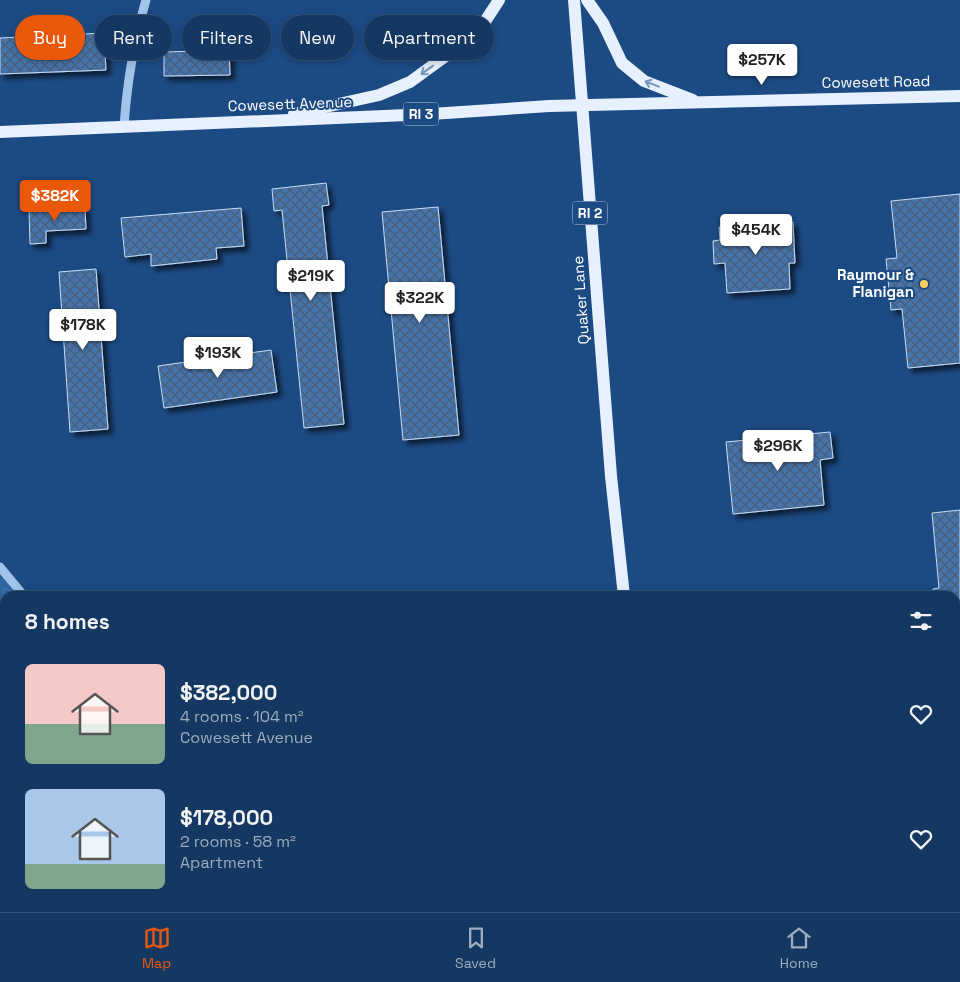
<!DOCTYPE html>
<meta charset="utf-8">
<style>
body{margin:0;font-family:"Space Grotesk",sans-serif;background:#22436b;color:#f1f3f6;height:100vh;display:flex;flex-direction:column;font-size:19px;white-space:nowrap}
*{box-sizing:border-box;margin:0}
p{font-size:16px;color:#9dacbe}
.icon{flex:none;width:28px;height:28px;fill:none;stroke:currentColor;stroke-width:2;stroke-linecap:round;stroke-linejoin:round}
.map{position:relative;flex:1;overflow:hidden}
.panel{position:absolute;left:0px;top:591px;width:960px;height:321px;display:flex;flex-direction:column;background:#153862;border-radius:15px 15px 0 0;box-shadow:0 2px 8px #0003,0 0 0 1px #345277}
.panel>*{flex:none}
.banner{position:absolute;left:15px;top:15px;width:500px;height:45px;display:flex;gap:10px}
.price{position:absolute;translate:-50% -42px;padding:0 11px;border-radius:5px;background:#fff;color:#222;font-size:16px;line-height:32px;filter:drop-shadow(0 1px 2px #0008)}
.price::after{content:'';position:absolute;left:50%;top:30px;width:15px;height:11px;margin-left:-8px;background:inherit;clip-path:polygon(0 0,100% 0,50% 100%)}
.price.active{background:#ea580c;color:#fff}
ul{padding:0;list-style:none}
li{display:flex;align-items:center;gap:15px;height:125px;padding:0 25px}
li span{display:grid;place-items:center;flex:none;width:140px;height:100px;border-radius:8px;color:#555}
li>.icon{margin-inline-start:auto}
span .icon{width:60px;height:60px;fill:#fffc;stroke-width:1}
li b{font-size:21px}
h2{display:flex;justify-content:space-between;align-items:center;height:60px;padding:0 25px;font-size:21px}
.chip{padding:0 18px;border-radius:22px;background:#153862;box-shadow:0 2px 8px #0003,0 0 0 1px #345277;font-size:18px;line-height:45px}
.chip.active{background:#ea580c;color:#fff}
.menu{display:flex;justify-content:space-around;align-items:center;height:70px;border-top:1px solid #345277;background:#153862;font-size:14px;color:#9dacbe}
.menu a{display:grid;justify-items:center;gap:2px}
.menu .active{color:#ea580c}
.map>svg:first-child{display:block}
.forest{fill:url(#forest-crowns)}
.building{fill:url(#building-cross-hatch);stroke:#c6ddf8;filter:url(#shadow)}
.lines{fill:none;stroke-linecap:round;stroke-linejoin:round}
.minor{stroke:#a2c3ea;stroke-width:9}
.major{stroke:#e6f0fe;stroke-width:12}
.oneway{stroke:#7795ba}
.poi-dot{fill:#fbcd5f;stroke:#1c4a83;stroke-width:2}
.labels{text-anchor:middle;stroke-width:4;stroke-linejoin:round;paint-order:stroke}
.shield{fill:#1c4a83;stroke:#bbc9da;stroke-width:1}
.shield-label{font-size:14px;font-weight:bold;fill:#fff}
.street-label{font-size:15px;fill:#fff;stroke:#1c4a83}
.poi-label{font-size:15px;font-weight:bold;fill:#fff;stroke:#1c4a83;text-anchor:end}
</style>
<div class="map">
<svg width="960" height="912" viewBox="0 0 960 912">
<defs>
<pattern id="forest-crowns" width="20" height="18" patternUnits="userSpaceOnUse" patternTransform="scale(1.25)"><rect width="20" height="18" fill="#2f64a2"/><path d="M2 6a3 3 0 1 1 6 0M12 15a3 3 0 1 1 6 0" fill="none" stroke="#4e7bb0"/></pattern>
<pattern id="building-cross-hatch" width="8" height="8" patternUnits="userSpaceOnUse" patternTransform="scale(1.25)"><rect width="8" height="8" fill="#4474ac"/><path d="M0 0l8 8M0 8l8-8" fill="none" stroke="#485e77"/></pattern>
<filter id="shadow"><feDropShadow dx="4.5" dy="4.5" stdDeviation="2.5" flood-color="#0009"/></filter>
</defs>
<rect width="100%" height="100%" fill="#1c4a83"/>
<g class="forest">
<path d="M0 574 26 596H5V627L0 632Z"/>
<path d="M0 899 5 900V908H17L14 912H0Z"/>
</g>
<g class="building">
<path d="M104 33 106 70 0 74V38Z"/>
<path d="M229 46 230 75 164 76V52L196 51V47Z"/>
<path d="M326 183 329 205 322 206 344 424 304 428 282 210 274 211 272 189Z"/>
<path d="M960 194V363L908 368 902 309 891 310 886 259 897 258 891 201Z"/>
<path d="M438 207 459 435 403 440 382 212Z"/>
<path d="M85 208 86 229 46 231V243L30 244 29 210Z"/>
<path d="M241 208 244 246 216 248 217 259 151 266V254L125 257 121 218Z"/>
<path d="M793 222 795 263H789L790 289 727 293 725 263 714 264 713 241 720 240 719 227Z"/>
<path d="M96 269 108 429 70 432 59 272Z"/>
<path d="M271 350 277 392 164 408 158 366Z"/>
<path d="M830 432 833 458 820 460 824 505 733 514 726 442Z"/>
<path d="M960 510V667H955V596H934L933 589 939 588 932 513Z"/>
</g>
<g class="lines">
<g class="minor">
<path d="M124 126C127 83 134 41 146 0"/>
<path d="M0 567 24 596"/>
<path d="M107 908V912"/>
<path d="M310 908V912"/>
<path d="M744 912 862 908"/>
<path d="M878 912V908"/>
</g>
<g class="major">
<path d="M574 0 611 476 624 596"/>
<path d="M587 0 603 23 622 63 644 81 693 100"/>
<path d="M294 114 379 95 410 82 465 42 484 23 499 0"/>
<path d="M0 132 431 114 549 106 960 96"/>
<path d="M663 908 664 912"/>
</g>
</g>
<defs><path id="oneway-shaft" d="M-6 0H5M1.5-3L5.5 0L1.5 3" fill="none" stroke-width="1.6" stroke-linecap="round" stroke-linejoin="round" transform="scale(1.25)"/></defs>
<g class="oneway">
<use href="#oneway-shaft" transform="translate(427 70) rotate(144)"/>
<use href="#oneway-shaft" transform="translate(652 84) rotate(-159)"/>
</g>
<circle class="poi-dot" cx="924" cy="284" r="5"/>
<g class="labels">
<g class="shield">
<rect x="403.5" y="102.5" width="35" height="23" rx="4"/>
<rect x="572.5" y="201.5" width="35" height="23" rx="4"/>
</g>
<g class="shield-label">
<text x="421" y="119">RI 3</text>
<text x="590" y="218">RI 2</text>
</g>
<g class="street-label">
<text transform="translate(876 82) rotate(-1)" y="5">Cowesett Road</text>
<text transform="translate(290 104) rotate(-2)" y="5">Cowesett Avenue</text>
<text transform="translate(581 300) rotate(-94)" y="5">Quaker Lane</text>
</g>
<g class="poi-label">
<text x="914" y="280">Raymour &amp;<tspan x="914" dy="17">Flanigan</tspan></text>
</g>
</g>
</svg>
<b class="price" style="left:762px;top:86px">$257K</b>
<b class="price active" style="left:55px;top:222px">$382K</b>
<b class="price" style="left:756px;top:256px">$454K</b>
<b class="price" style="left:311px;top:302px">$219K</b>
<b class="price" style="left:420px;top:324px">$322K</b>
<b class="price" style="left:83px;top:351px">$178K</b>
<b class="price" style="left:218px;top:379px">$193K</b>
<b class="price" style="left:778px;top:472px">$296K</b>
<div class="banner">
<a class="chip active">Buy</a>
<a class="chip">Rent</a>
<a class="chip">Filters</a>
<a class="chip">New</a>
<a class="chip">Apartment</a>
</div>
<section class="panel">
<h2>8 homes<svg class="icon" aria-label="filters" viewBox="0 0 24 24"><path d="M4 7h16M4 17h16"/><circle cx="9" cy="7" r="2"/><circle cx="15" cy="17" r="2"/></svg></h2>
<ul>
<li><span style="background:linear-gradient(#f6c9c9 60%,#7fa58c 0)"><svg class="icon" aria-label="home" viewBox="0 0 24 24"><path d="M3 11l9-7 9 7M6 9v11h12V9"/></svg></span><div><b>$382,000</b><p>4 rooms · 104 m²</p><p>Cowesett Avenue</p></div><svg class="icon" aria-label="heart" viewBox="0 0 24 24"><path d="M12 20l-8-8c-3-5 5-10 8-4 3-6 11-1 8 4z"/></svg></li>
<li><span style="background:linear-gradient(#a9c7e8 75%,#7fa58c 0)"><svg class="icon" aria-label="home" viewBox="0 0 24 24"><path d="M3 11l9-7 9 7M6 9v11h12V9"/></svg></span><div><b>$178,000</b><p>2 rooms · 58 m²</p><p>Apartment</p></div><svg class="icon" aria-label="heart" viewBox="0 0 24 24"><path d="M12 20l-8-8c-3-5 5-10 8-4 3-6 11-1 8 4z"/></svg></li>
</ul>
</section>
</div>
<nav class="menu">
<a class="active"><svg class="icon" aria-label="map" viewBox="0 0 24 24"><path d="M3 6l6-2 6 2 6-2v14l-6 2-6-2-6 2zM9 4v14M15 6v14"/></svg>Map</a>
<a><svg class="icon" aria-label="saved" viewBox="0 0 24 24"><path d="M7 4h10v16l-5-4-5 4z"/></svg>Saved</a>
<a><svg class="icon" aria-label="home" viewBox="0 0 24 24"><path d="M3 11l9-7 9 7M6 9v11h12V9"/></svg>Home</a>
</nav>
